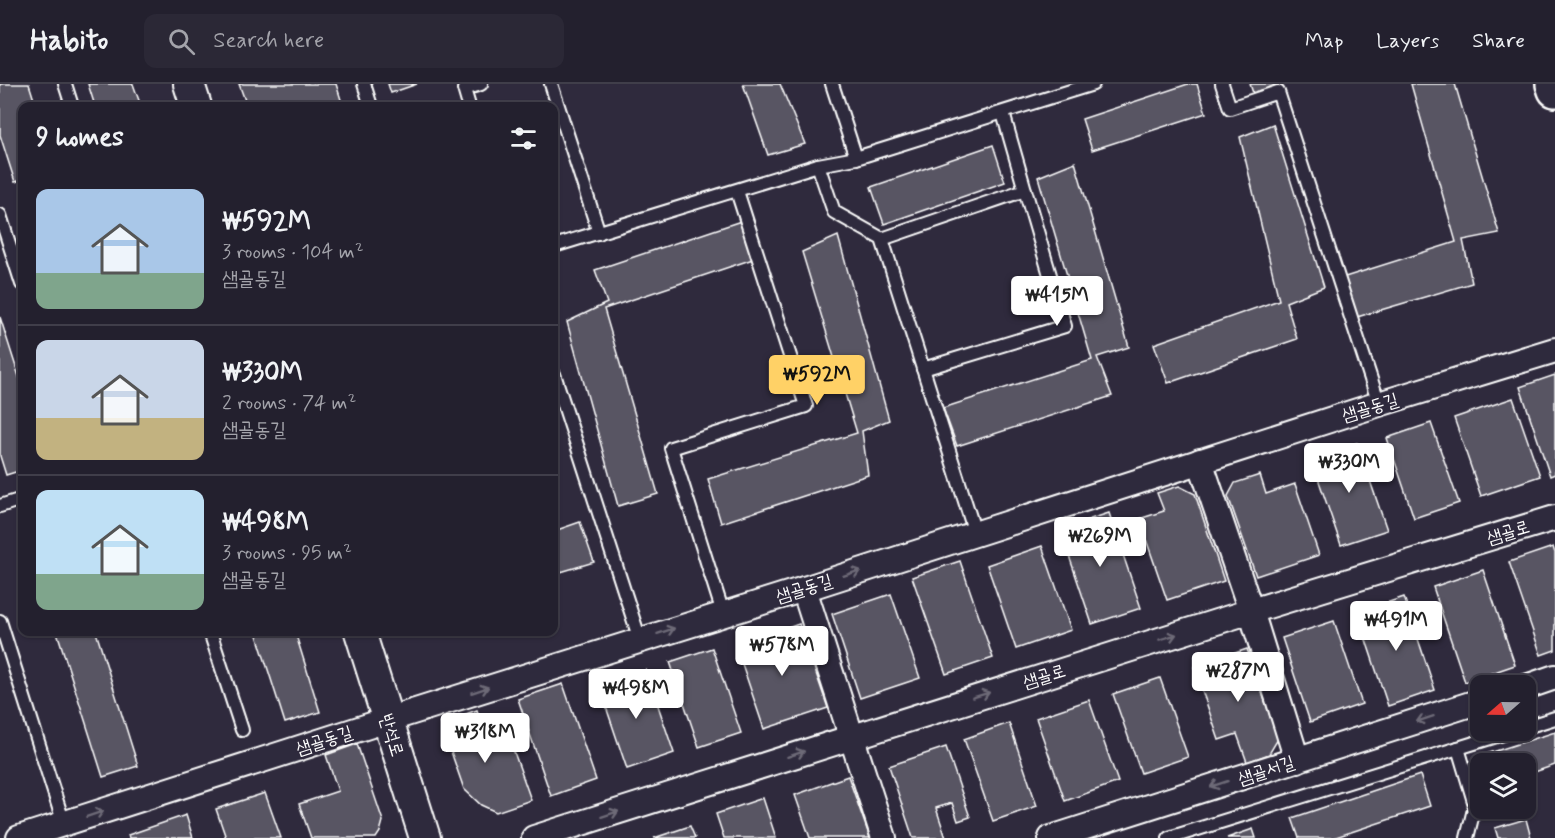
<!DOCTYPE html>
<meta charset="utf-8">
<style>
body{margin:0;font-family:Mynerve,"Poor Story",sans-serif;background:#2b2836;color:#f1f3f6;height:100vh;display:flex;flex-direction:column;font-size:22px;white-space:nowrap}
*{box-sizing:border-box;margin:0}
p{font-size:20px;color:#a3a3aa}
.icon{flex:none;width:33px;height:33px;fill:none;stroke:currentColor;stroke-width:2;stroke-linecap:round;stroke-linejoin:round}
.map{position:relative;flex:1;overflow:hidden}
.panel{position:absolute;left:18px;top:18px;width:540px;height:534px;display:flex;flex-direction:column;background:#23202e;border-radius:12px;box-shadow:0 2px 4px #0004,0 0 0 2px #403e4a}
.panel>*{flex:none}
.needle{width:39px;rotate:250deg}
.tools{position:absolute;left:1470px;top:591px;display:grid;gap:12px}
.tools a{display:grid;place-items:center;width:66px;height:66px;border-radius:12px;background:#23202e;box-shadow:0 2px 4px #0004,0 0 0 2px #403e4a;font-size:30px}
.price{position:absolute;translate:-50% -51px;padding:0 14px;border-radius:6px;background:#fff;color:#222;font-size:20px;line-height:39px;filter:drop-shadow(0 2px 3px #0008)}
.price::after{content:'';position:absolute;left:50%;top:36px;width:18px;height:14px;margin-left:-9px;background:inherit;clip-path:polygon(0 0,100% 0,50% 100%)}
.price.selected{background:#ffd166;color:#111}
ul{padding:0;list-style:none}
li{display:flex;align-items:center;gap:18px;height:150px;padding:0 18px}
li+li{border-top:2px solid #403e4a}
li span{display:grid;place-items:center;flex:none;width:168px;height:120px;border-radius:12px;color:#555}
li>.icon{margin-inline-start:auto}
span .icon{width:72px;height:72px;fill:#fffc;stroke-width:1}
li b{font-size:26px}
h2{display:flex;justify-content:space-between;align-items:center;height:72px;padding:0 18px;font-size:26px}
header{display:flex;align-items:center;gap:36px;box-sizing:border-box;height:84px;padding:0 30px;background:#23202e;border-bottom:2px solid #403e4a}
header strong{font-size:28px}
nav{display:flex;gap:33px;margin-inline-start:auto;font-size:21px}
.search{width:420px;height:54px;background:#2b2836;display:flex;align-items:center;gap:15px;box-sizing:border-box;padding:0 21px;border-radius:12px;color:#a3a3aa;font-size:22px}
.map>svg:first-child{display:block}
.building{fill:#595564;stroke:#fff;stroke-width:1.5}
.lines{fill:none;stroke-linecap:round;stroke-linejoin:round}
.service-casing{stroke:#fff;stroke-width:16}
.minor-casing{stroke:#fff;stroke-width:28}
.tertiary-casing{stroke:#fff;stroke-width:34}
.secondary-casing{stroke:#fff;stroke-width:38}
.service{stroke:#2f2a3d;stroke-width:12}
.minor{stroke:#2f2a3d;stroke-width:24}
.tertiary{stroke:#2f2a3d;stroke-width:30}
.secondary{stroke:#2f2a3d;stroke-width:33}
.oneway{stroke:#6d6a77}
.labels{text-anchor:middle;stroke-width:4.5;stroke-linejoin:round;paint-order:stroke}
.street-label{font-size:18px;fill:#fff;stroke:#2f2a3d}
</style>
<header>
<strong>Habito</strong>
<div class="search"><svg class="icon" aria-label="search" viewBox="0 0 24 24"><circle cx="10" cy="10" r="6"/><path d="M15 15l6 6"/></svg>Search here</div>
<nav><a>Map</a><a>Layers</a><a>Share</a></nav>
</header>
<div class="map">
<svg width="1555" height="754" viewBox="0 0 1555 754">
<rect width="100%" height="100%" fill="#2f2a3d"/>
<filter id="ink" filterUnits="userSpaceOnUse"><feTurbulence type="fractalNoise" baseFrequency=".0167" numOctaves="2"/><feDisplacementMap in="SourceGraphic" scale="12" xChannelSelector="R" yChannelSelector="G"/><feConvolveMatrix kernelMatrix="1 2 1 2 8 2 1 2 1" color-interpolation-filters="sRGB"/></filter>
<g filter="url(#ink)">
<g class="building">
<path d="M0 0H29L36 22H22V96L15 98 0 51Z"/>
<path d="M88 0H133L141 22H95Z"/>
<path d="M239 0H336L343 22H247Z"/>
<path d="M388 0H417L391 9Z"/>
<path d="M743 0H780L805 60 768 71Z"/>
<path d="M1188 0H1197L1206 29 1092 66 1082 35Z"/>
<path d="M1250 0H1280L1253 9Z"/>
<path d="M1411 0H1455L1499 149 1463 156 1472 199 1357 233 1345 193 1456 158Z"/>
<path d="M1273 40 1324 203 1286 218 1297 255 1168 299 1154 260 1279 216 1240 53Z"/>
<path d="M993 61 1005 98 884 140 871 103Z"/>
<path d="M1075 78 1129 263 1097 273 1112 312 957 362 943 324 1092 276 1038 93Z"/>
<path d="M741 137 753 175 604 225 658 410 618 422 567 238 607 219 595 186Z"/>
<path d="M838 152 889 336 862 347 868 391 721 439 708 395 857 349 802 168Z"/>
<path d="M0 233 22 302V386L6 391 0 372Z"/>
<path d="M1555 291V390L1550 392 1520 303Z"/>
<path d="M1513 314 1540 392 1481 412 1454 334Z"/>
<path d="M1431 339 1459 419 1414 434 1387 354Z"/>
<path d="M1357 359 1387 446 1341 461 1311 374Z"/>
<path d="M1260 391 1266 410 1295 400 1319 471 1256 492 1228 412 1235 399Z"/>
<path d="M1179 402 1195 410 1224 497 1167 516 1139 435 1164 427 1157 409Z"/>
<path d="M1109 429 1141 524 1092 540 1060 445Z"/>
<path d="M580 438 594 478 554 490V447Z"/>
<path d="M1042 462 1071 546 1016 565 987 481Z"/>
<path d="M1553 463 1555 469V566L1541 571 1509 478Z"/>
<path d="M960 477 993 574 946 590 912 493Z"/>
<path d="M1483 486 1515 581 1465 598 1433 503Z"/>
<path d="M891 510 920 594 860 614 832 530Z"/>
<path d="M1404 513 1435 606 1388 622 1357 529Z"/>
<path d="M1334 537 1362 620 1310 638 1282 554Z"/>
<path d="M799 540 828 624 764 645 736 562Z"/>
<path d="M57 548H96L138 682 103 693Z"/>
<path d="M256 548H295L320 628 285 639Z"/>
<path d="M712 564 741 649 699 663 670 578Z"/>
<path d="M1247 565 1278 655 1269 670 1247 678 1237 650 1219 656 1194 583Z"/>
<path d="M646 586 674 669 627 685 599 602Z"/>
<path d="M1160 594 1188 673 1141 689 1113 610Z"/>
<path d="M563 600 596 696 551 712 518 615Z"/>
<path d="M1089 616 1118 698 1065 717 1036 634Z"/>
<path d="M477 626 488 658 508 651 531 716 496 728 481 721 464 705 441 639Z"/>
<path d="M1009 639 1037 722 993 737 964 655Z"/>
<path d="M1555 648V681L1526 691V680H1480V684L1477 673Z"/>
<path d="M357 660 383 737 380 748 376 754H311L299 720 338 707 326 671Z"/>
<path d="M946 663 970 733 958 737 952 719 936 724 946 754H913L889 682Z"/>
<path d="M1420 691 1430 722 1333 754H1299L1292 734Z"/>
<path d="M848 692 870 754H810L795 711Z"/>
<path d="M265 709 281 754H226L216 725Z"/>
<path d="M763 714 776 754H724L716 730Z"/>
<path d="M186 731 193 754H129L128 751Z"/>
<path d="M1526 735 1531 754H1498L1495 744Z"/>
<path d="M690 742 695 754H654Z"/>
<path d="M1253 745 1256 754H1227Z"/>
</g>
<g class="lines">
<defs>
<g id="service">
<path d="M65 0 72 22"/>
<path d="M364 0 371 22"/>
<path d="M551 0 599 149"/>
<path d="M832 0 856 74"/>
<path d="M1222 0 1230 24 1278 8 1379 320"/>
<path d="M469 22 464 5 481 0"/>
<path d="M818 81 834 128 882 155 975 449"/>
<path d="M0 131 22 200"/>
<path d="M882 155 1025 106 1003 29"/>
<path d="M554 162 818 81 856 74 1093 0"/>
<path d="M923 285 1065 242 1025 106"/>
<path d="M554 290 640 556"/>
<path d="M0 422 22 415"/>
<path d="M723 529 671 364 806 322 737 107"/>
<path d="M0 537 64 740"/>
<path d="M210 548 242 646"/>
<path d="M1526 643 1555 634"/>
<path d="M1458 664 1475 721 1467 754"/>
<path d="M1169 754 1516 646"/>
</g>
<g id="minor">
<path d="M1200 377 1251 527 1297 676"/>
<path d="M804 505 884 754"/>
<path d="M1526 603 1555 593"/>
<path d="M19 754 387 636 804 505 1379 320 1555 266"/>
<path d="M534 754 1251 527 1555 434"/>
<path d="M1051 754 1480 617"/>
</g>
<g id="tertiary">
<path d="M189 0 196 22"/>
<path d="M360 548 425 754"/>
</g>
<path id="secondary" d="M1553 0 1555 6"/>
</defs>
<use href="#service" class="service-casing"/>
<use href="#minor" class="minor-casing"/>
<use href="#tertiary" class="tertiary-casing"/>
<use href="#secondary" class="secondary-casing"/>
<use href="#service" class="service"/>
<use href="#minor" class="minor"/>
<use href="#tertiary" class="tertiary"/>
<use href="#secondary" class="secondary"/>
</g>
<defs><path id="oneway-shaft" d="M-6 0H5M1.5-3L5.5 0L1.5 3" fill="none" stroke-width="1.6" stroke-linecap="round" stroke-linejoin="round" transform="scale(1.5)"/></defs>
<g class="oneway">
<use href="#oneway-shaft" transform="translate(852 489) rotate(-18)"/>
<use href="#oneway-shaft" transform="translate(666 547) rotate(-18)"/>
<use href="#oneway-shaft" transform="translate(1168 553) rotate(-17)"/>
<use href="#oneway-shaft" transform="translate(480 606) rotate(-18)"/>
<use href="#oneway-shaft" transform="translate(981 611) rotate(-17)"/>
<use href="#oneway-shaft" transform="translate(1425 635) rotate(162)"/>
<use href="#oneway-shaft" transform="translate(796 670) rotate(-18)"/>
<use href="#oneway-shaft" transform="translate(1219 700) rotate(162)"/>
<use href="#oneway-shaft" transform="translate(95 730) rotate(-18)"/>
<use href="#oneway-shaft" transform="translate(610 730) rotate(-18)"/>
</g>
</g>
<g class="labels">
<g class="street-label">
<text transform="translate(1370 323) rotate(-17)" y="6">샘골동길</text>
<text transform="translate(1508 448) rotate(-17)" y="6">샘골로</text>
<text transform="translate(804 504) rotate(-17)" y="6">샘골동길</text>
<text transform="translate(1044 592) rotate(-17)" y="6">샘골로</text>
<text transform="translate(392 651) rotate(73)" y="6">반석로</text>
<text transform="translate(324 656) rotate(-18)" y="6">샘골동길</text>
<text transform="translate(1266 686) rotate(-18)" y="6">샘골서길</text>
</g>
</g>
</svg>
<div class="tools">
<a><svg class="needle" viewBox="-14 -14 28 28"><path d="M0-13l5 13h-10z" fill="#e53935"/><path d="M0 13l5-13h-10z" fill="#a3a3aa"/></svg></a>
<a><svg class="icon" aria-label="layers" viewBox="0 0 24 24"><path d="M12 4l9 5-9 5-9-5zM3 14l9 5 9-5"/></svg></a>
</div>
<b class="price" style="left:1057px;top:243px">₩415M</b>
<b class="price selected" style="left:817px;top:322px">₩592M</b>
<b class="price" style="left:1349px;top:410px">₩330M</b>
<b class="price" style="left:1100px;top:484px">₩269M</b>
<b class="price" style="left:1396px;top:568px">₩491M</b>
<b class="price" style="left:782px;top:593px">₩578M</b>
<b class="price" style="left:1238px;top:619px">₩287M</b>
<b class="price" style="left:636px;top:636px">₩498M</b>
<b class="price" style="left:485px;top:680px">₩318M</b>
<section class="panel">
<h2>9 homes<svg class="icon" aria-label="filters" viewBox="0 0 24 24"><path d="M4 7h16M4 17h16"/><circle cx="9" cy="7" r="2"/><circle cx="15" cy="17" r="2"/></svg></h2>
<ul>
<li><span style="background:linear-gradient(#a9c7e8 70%,#7fa58c 0)"><svg class="icon" aria-label="home" viewBox="0 0 24 24"><path d="M3 11l9-7 9 7M6 9v11h12V9"/></svg></span><div><b>₩592M</b><p>3 rooms · 104 m²</p><p>샘골동길</p></div></li>
<li><span style="background:linear-gradient(#c9d6e8 65%,#c2b280 0)"><svg class="icon" aria-label="home" viewBox="0 0 24 24"><path d="M3 11l9-7 9 7M6 9v11h12V9"/></svg></span><div><b>₩330M</b><p>2 rooms · 74 m²</p><p>샘골동길</p></div></li>
<li><span style="background:linear-gradient(#bfe0f5 70%,#7fa58c 0)"><svg class="icon" aria-label="home" viewBox="0 0 24 24"><path d="M3 11l9-7 9 7M6 9v11h12V9"/></svg></span><div><b>₩498M</b><p>3 rooms · 95 m²</p><p>샘골동길</p></div></li>
</ul>
</section>
</div>
